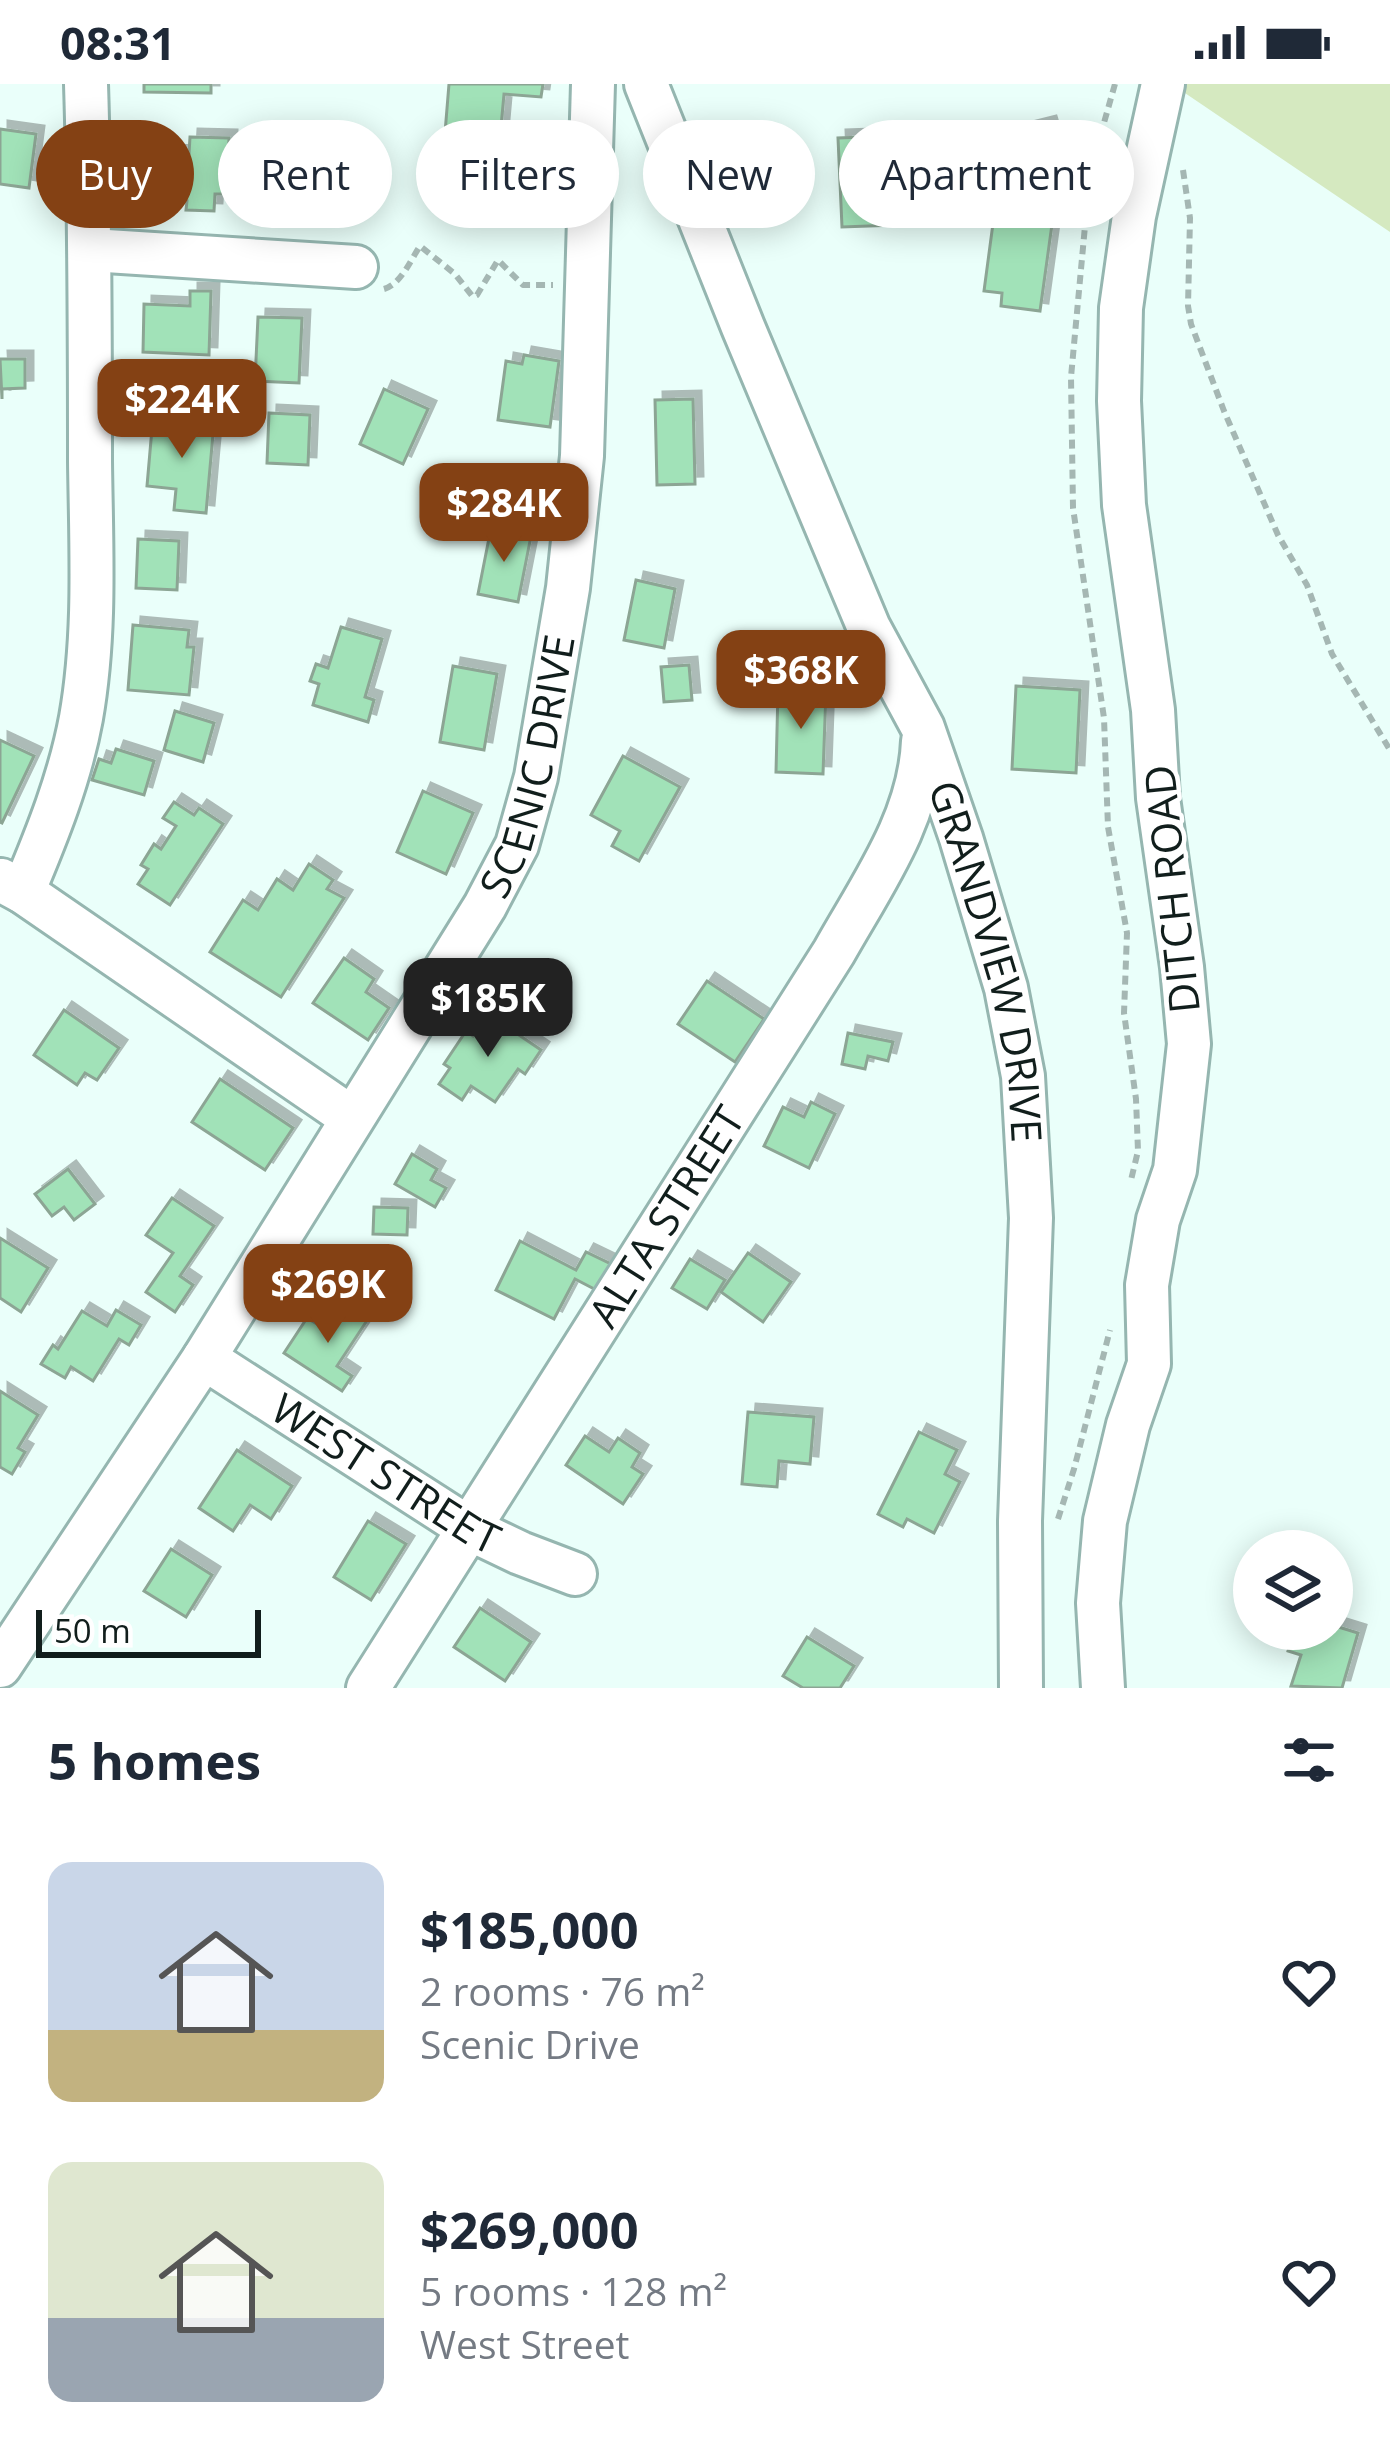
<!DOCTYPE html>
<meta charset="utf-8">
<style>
body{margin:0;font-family:"Open Sans",sans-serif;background:#f2f2f3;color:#1f2937;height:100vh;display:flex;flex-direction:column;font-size:45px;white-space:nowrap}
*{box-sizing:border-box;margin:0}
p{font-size:39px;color:#747a83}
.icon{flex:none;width:66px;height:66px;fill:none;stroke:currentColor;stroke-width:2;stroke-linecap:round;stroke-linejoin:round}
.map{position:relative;height:1604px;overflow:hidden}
.details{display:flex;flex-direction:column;background:#fff;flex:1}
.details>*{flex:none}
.banner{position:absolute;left:36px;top:36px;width:1320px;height:108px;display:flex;gap:24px}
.controls{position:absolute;left:1233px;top:1446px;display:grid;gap:24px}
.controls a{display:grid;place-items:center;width:120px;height:120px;border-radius:50%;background:#fff;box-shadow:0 6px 30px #0003;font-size:60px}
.scale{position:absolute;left:36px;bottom:30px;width:225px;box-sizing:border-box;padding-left:12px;border:6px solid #111e1c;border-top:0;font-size:33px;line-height:42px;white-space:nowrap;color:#111e1c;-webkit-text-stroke:9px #fff;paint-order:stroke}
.price{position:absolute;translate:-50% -102px;padding:0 27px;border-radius:24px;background:#844114;color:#fff;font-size:39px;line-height:78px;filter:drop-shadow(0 3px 6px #0008)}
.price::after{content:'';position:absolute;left:50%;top:72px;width:36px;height:27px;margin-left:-18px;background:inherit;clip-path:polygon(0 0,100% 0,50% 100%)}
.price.active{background:#222;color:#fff}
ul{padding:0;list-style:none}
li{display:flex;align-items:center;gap:36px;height:300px;padding:0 48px}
li span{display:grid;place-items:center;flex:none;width:336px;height:240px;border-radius:24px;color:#555}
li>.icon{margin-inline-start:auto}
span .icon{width:144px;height:144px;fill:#fffc;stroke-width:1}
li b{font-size:51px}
h2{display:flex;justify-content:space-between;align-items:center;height:144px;padding:0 48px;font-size:51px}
.pill{padding:0 42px;border-radius:54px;background:#fff;box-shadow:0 6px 30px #0003;font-size:42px;line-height:108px}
.pill.active{background:#844114;color:#fff}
.status{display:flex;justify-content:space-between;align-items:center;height:84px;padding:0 60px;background:#fff;direction:ltr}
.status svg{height:33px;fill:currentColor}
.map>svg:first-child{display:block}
.green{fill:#d5e9c0}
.building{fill:#a1e2b8;stroke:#8ca594;stroke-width:3;filter:url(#shadow)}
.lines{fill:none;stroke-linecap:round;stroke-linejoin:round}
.minor-casing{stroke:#95b6b0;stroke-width:48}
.path{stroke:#a5b7b3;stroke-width:6;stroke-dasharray:9 6;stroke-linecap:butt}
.minor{stroke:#fff;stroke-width:42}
.labels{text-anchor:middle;stroke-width:9;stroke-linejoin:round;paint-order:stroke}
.street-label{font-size:42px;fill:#111e1c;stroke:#fff}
</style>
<div class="status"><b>08:31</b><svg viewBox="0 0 49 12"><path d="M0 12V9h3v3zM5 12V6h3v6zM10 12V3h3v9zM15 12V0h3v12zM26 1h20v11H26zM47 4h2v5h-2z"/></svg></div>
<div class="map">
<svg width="1390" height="1604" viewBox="0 0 1390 1604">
<defs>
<filter id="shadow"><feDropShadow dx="8" dy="-8" stdDeviation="0" flood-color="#0004"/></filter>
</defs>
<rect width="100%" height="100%" fill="#eafffa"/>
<path class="green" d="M1181 0H1390V148L1179 5Z"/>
<g class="building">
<path d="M144 0H211V9L144 8Z"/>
<path d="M449 0H543L541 13 504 10 500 54 445 49Z"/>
<path d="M1048 40 1062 88 1033 95 1020 47Z"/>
<path d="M0 45 36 50 29 104 0 100Z"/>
<path d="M190 53 229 54 227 110H215L214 127 186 126 187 117 145 115 147 68 189 70Z"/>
<path d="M864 53 865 64 892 63 896 141 842 143 838 54Z"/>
<path d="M270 111 278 125 257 137 249 124Z"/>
<path d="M1009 120 1054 126 1040 227 1001 222 1002 209 984 207 994 132 1007 134Z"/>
<path d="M190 207H211L209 271 143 268 144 220 190 222Z"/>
<path d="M258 233 302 234 299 299 255 297Z"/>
<path d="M524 271 559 277 550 343 498 336 506 277 522 280Z"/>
<path d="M0 275H25V304L2 305V315Z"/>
<path d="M384 305 428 325 403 380 360 360Z"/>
<path d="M693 315 695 400 657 401 655 316Z"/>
<path d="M269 329 310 331 308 381 267 379Z"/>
<path d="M153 333 214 339 206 429 174 426 176 405 147 402Z"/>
<path d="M491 444 531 452 518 518 478 510Z"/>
<path d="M138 455 179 457 177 506 136 504Z"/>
<path d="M636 496 675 505 664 564 624 556Z"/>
<path d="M133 541 189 546 187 563H194L189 611 128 606Z"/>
<path d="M341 543 382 555 365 613 374 616 368 638 313 621 319 600 310 597 316 580 328 584Z"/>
<path d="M689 581 692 616 664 618 661 583Z"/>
<path d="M453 582 497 590 484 666 440 658Z"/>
<path d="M1016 602 1080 606 1076 689 1012 685Z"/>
<path d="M778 606 826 607 823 690 776 688Z"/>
<path d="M175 627 214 639 203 678 164 666Z"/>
<path d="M0 656 34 672 2 739 0 738Z"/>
<path d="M116 665 154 677 144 711 92 696 99 675 111 679Z"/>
<path d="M623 672 680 703 639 777 612 762 620 747 591 731Z"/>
<path d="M423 707 473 729 446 790 397 768Z"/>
<path d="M174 718 194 731 199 724 223 740 170 821 138 800 148 785 141 781 154 760 161 765 176 742 163 734Z"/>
<path d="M309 780 333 796 327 805 344 814 281 913 210 868 243 816 258 826 277 795 293 806Z"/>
<path d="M344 874 374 895 366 908 389 924 368 956 313 919Z"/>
<path d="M707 897 764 935 735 978 678 940Z"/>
<path d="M64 926 119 964 97 996 85 989 77 1001 34 971Z"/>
<path d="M488 930 541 966 525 990 518 985 495 1018 471 1002 462 1016 439 1000 450 984 444 980 466 947 473 952Z"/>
<path d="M848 949 893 958 888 977 868 972 865 985 842 980Z"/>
<path d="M220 995 293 1044 265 1086 192 1038Z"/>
<path d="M811 1018 835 1030 809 1084 764 1062 783 1023 804 1033Z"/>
<path d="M412 1070 437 1085 431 1096 446 1104 435 1123 395 1100Z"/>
<path d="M68 1085 95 1120 74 1136 64 1123 52 1132 35 1110Z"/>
<path d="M172 1114 214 1142 180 1192 193 1201 175 1228 146 1208 173 1169 146 1151Z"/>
<path d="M374 1123 408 1124 407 1151 373 1150Z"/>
<path d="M0 1154 48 1184 21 1228 0 1214Z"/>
<path d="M520 1157 576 1186 586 1168 613 1181 600 1208 575 1195 554 1235 496 1206Z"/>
<path d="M748 1169 791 1198 763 1238 721 1208Z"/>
<path d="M690 1175 725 1196 707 1225 672 1204Z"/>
<path d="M351 1219 370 1232 337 1282 352 1292 342 1307 284 1269 307 1234 332 1249Z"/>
<path d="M116 1226 141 1241 129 1261 119 1255 93 1297 71 1283 65 1294 41 1280 53 1261 58 1265 82 1227 107 1242Z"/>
<path d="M0 1307 38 1331 18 1364 25 1368 12 1390 0 1383Z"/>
<path d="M748 1328 814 1333 810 1380 779 1377 777 1403 742 1400Z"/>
<path d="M919 1348 957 1366 945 1390 960 1398 934 1449 907 1435 903 1443 878 1430Z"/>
<path d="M585 1352 609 1368 618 1354 640 1369 632 1383 643 1390 623 1420 566 1381Z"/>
<path d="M237 1366 292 1402 271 1435 250 1421 233 1447 199 1424Z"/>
<path d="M368 1437 406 1460 371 1516 334 1493Z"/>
<path d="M171 1465 212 1491 186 1533 144 1507Z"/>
<path d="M480 1524 531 1558 505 1597 454 1563Z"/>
<path d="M1332 1541 1358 1549 1342 1604 1291 1602 1301 1571 1288 1567 1294 1545H1332Z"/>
<path d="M807 1553 854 1582 840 1604H803L783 1592Z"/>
</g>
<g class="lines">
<defs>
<g id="minor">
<path id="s1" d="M646 0 743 243 869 544 923 644 961 754 1006 904 1023 992 1031 1134 1020 1437 1021 1604"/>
<path d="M91 166 356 183"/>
<path d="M1 796 23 808 352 1034"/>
<path d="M23 808C47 751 70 694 81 634 96 549 91 462 90 377 90 251 90 126 86 0"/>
<path id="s2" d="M204 1274 470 1445 520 1469 575 1490"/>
<path id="s3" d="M0 1582 204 1274 485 822 517 761 536 693 568 504 582 372 593 0"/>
<path id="s4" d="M368 1604 834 868C871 802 920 735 923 657"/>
<path d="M1103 1604 1098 1519 1105 1437 1128 1341 1149 1280 1147 1201 1158 1136 1175 1086 1189 960 1182 883 1158 714 1153 626 1124 421 1119 317 1121 224 1134 132 1163 0"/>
</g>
</defs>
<use href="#minor" class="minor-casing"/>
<g class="path">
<path d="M1115 0 1090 88 1071 293 1073 424 1104 634 1108 743 1127 849 1124 929 1136 1015 1138 1067 1131 1096"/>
<path d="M1183 86 1190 134 1188 222 1191 240 1224 327 1278 451 1307 501 1332 570 1390 666"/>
<path d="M384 205C401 200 410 177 420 162L455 190 473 213 477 211 498 176 523 201H553"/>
<path d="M1058 1435 1074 1385 1110 1246"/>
</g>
<use href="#minor" class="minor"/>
</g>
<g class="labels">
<g class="street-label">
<text dy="15" stroke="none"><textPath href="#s3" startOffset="1050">SCENIC DRIVE</textPath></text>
<text transform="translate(1172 805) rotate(-96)" y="15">DITCH ROAD</text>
<text dy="15" stroke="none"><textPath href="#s1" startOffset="945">GRANDVIEW DRIVE</textPath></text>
<text dy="15" stroke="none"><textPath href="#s4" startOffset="558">ALTA STREET</textPath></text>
<text dy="15" stroke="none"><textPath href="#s2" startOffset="216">WEST STREET</textPath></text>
</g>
</g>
</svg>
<div class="controls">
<a><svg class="icon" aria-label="layers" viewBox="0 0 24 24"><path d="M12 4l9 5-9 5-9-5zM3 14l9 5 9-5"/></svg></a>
</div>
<div class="scale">50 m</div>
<b class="price" style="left:182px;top:377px">$224K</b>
<b class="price" style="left:504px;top:481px">$284K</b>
<b class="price" style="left:801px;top:648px">$368K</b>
<b class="price active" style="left:488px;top:976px">$185K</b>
<b class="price" style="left:328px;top:1262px">$269K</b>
<div class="banner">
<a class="pill active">Buy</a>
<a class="pill">Rent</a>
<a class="pill">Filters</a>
<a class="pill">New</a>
<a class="pill">Apartment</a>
</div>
</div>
<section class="details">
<h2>5 homes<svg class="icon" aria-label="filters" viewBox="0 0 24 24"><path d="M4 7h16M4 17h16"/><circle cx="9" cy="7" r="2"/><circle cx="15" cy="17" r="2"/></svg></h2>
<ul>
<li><span style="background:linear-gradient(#c9d6e8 70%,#c2b280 0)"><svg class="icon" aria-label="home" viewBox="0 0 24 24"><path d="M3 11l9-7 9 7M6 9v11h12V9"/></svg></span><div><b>$185,000</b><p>2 rooms · 76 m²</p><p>Scenic Drive</p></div><svg class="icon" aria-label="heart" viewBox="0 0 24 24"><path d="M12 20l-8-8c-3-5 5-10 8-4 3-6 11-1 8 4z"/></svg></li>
<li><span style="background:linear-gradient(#dfe7d0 65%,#9aa5b1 0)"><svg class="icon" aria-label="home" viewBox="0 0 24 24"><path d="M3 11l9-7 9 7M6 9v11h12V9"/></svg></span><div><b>$269,000</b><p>5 rooms · 128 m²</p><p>West Street</p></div><svg class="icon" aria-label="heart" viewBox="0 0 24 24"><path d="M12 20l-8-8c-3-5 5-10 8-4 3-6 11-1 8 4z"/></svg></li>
</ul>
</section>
